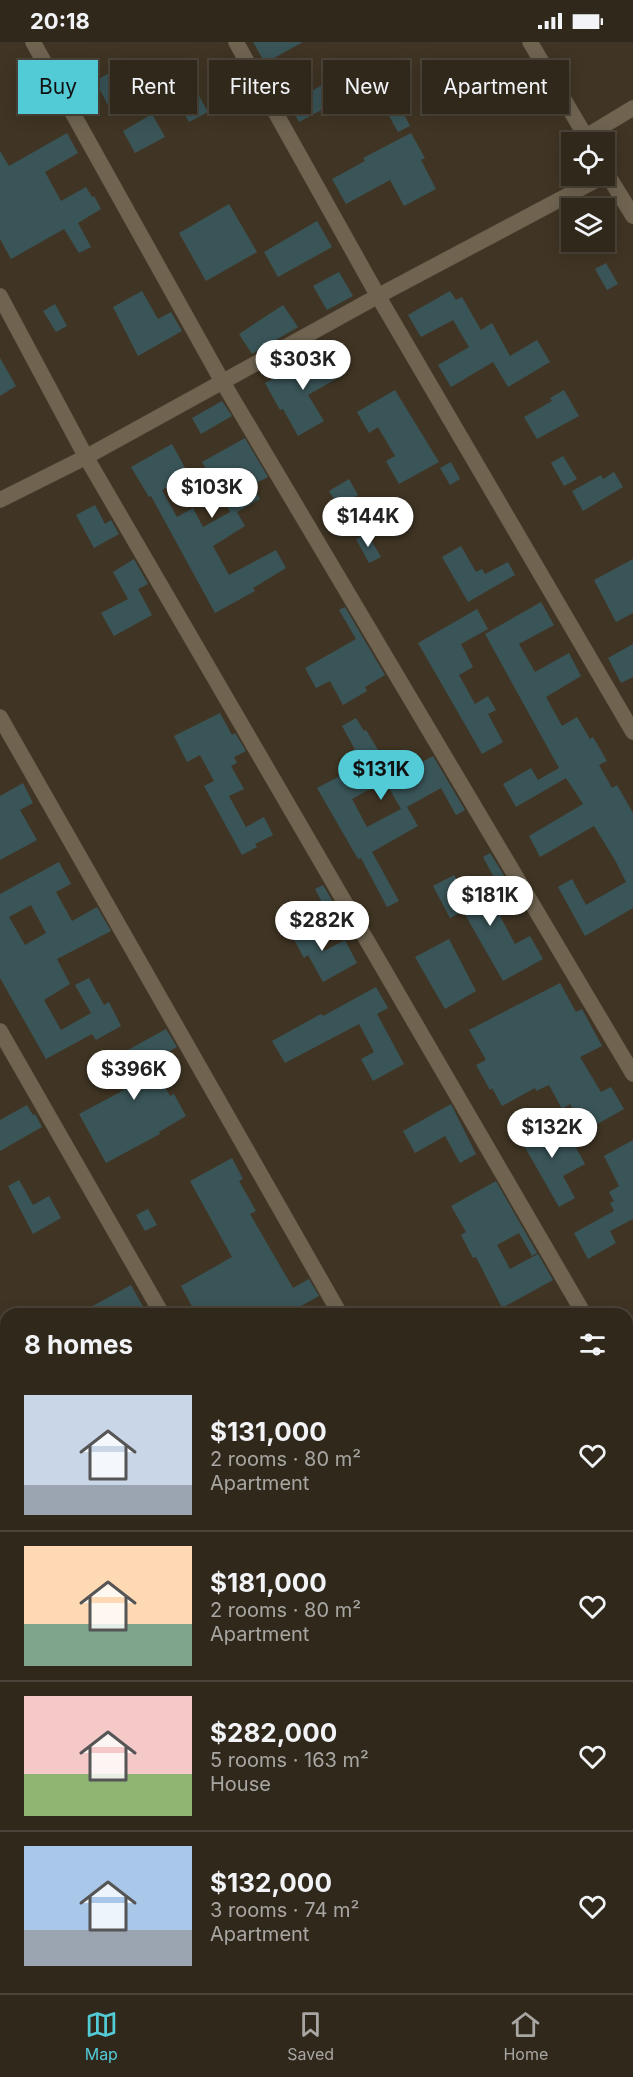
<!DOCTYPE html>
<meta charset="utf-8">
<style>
body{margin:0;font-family:Inter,sans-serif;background:#383024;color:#f1f3f6;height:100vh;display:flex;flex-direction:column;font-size:22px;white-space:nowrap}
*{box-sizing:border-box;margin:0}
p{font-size:20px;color:#a8a6a3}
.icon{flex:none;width:33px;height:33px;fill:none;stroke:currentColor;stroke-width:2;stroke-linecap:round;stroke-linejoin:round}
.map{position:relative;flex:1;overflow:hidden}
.side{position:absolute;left:0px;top:1266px;width:633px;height:686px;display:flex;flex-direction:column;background:#30281b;border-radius:18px 18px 0 0;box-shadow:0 3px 15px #0003,0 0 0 2px #4b443a}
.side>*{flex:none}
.guide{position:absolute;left:18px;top:18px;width:597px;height:54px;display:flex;gap:12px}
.buttons{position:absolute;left:561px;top:90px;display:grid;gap:12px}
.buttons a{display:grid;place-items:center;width:54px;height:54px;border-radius:0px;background:#30281b;box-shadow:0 3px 15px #0003,0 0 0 2px #4b443a;font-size:30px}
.price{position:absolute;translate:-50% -51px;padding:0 14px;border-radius:21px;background:#fff;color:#222;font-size:20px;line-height:39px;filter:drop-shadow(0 2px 3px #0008)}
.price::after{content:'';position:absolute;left:50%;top:36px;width:18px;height:14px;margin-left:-9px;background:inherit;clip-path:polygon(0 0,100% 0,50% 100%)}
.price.active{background:#52cbd7;color:#111}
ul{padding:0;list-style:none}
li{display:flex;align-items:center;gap:18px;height:150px;padding:0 24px}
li+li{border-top:2px solid #4b443a}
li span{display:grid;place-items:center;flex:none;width:168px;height:120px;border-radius:0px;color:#555}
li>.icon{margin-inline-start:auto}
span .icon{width:72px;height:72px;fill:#fffc;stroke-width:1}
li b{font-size:26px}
h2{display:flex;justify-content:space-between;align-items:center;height:72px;padding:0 24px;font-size:26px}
.chip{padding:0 21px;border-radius:0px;background:#30281b;box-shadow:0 3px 15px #0003,0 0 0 2px #4b443a;font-size:21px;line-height:54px}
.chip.active{background:#52cbd7;color:#111}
.status{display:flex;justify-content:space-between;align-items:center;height:42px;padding:0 30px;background:#30281b;direction:ltr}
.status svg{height:16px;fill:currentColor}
.menu{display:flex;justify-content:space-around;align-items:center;height:84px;border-top:2px solid #4b443a;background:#30281b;font-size:16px;color:#a8a6a3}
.menu a{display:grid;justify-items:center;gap:3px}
.menu .active{color:#52cbd7}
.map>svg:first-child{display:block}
.building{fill:#3a5558;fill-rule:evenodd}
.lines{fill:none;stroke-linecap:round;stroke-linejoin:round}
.minor-casing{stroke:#5c5343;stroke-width:16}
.secondary-casing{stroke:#5c5343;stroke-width:16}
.minor{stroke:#706451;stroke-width:15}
.secondary{stroke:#706451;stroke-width:15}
</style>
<div class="status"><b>20:18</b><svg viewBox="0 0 49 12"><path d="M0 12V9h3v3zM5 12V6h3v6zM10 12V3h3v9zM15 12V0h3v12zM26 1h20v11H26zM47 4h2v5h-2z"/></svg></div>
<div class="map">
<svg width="633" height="1951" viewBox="0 0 633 1951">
<rect width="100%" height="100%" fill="#403524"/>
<g class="building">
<path d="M253 0H303L265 21Z"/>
<path d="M136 16 146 34 120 49 123 54 108 63 95 39Z"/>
<path d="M183 25 208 70 189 80 164 36Z"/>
<path d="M329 39 343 65 331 71 327 65 299 80 289 62Z"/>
<path d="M401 67 410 84 398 90 389 74Z"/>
<path d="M152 72 165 95 135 111 123 89Z"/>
<path d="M67 91 78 111 45 130 61 159 86 145 92 155 94 154 101 167 78 181 91 205 79 211 64 187 11 217 0 197V109L9 124Z"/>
<path d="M411 91 425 116 421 118 436 147 404 164 390 138 346 162 332 137 365 119 363 116Z"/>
<path d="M229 162 257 210 206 239 179 191Z"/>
<path d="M317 179 332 205 278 235 264 210Z"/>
<path d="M606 221 618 242 607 248 595 227Z"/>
<path d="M339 230 353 254 327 268 313 244Z"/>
<path d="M142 249 158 277 171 270 182 289 138 314 113 265Z"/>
<path d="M450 249 456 258 462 255 481 288 492 281 510 314 537 298 550 320 508 345 493 320 451 345 438 323 469 305 453 278 421 295 408 273Z"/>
<path d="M55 262 67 284 56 290 43 269Z"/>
<path d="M283 263 298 285 252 312 239 292Z"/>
<path d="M316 312 321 322 333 315 343 333 308 353 324 379 298 394 283 367 280 368 265 341Z"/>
<path d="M0 316 16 344 0 354Z"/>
<path d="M395 348 439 420 399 442 386 419 395 414 378 385 369 391 357 370Z"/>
<path d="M564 348 579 374 537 397 524 375 552 359 550 356Z"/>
<path d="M222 359 232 374 201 392 192 376Z"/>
<path d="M245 396 268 435 252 443 260 457 237 470 245 484 213 504 229 533 276 508 286 526 253 546 255 549 215 571 151 454 149 455 131 425 172 402 189 433 162 448 177 475 193 466 203 485 230 470 202 420Z"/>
<path d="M563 414 577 437 564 444 551 421Z"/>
<path d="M451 420 460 437 450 443 440 426Z"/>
<path d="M614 430 623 445 583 469 572 449 601 433 603 437Z"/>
<path d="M349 437 358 453 338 464 329 449Z"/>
<path d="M95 463 105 482 111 478 119 492 94 506 76 473Z"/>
<path d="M367 491 381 515 369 521 356 497Z"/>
<path d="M461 504 476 530 482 527 485 532 508 520 515 533 468 560 442 515Z"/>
<path d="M134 517 148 542 138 547 152 573 114 594 101 571 128 557 113 530Z"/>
<path d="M633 517V571L616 580 594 538Z"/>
<path d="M541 560 554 583 519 602 535 630 569 611 581 634 546 655 562 684 577 675 590 697 593 695 607 719 599 723 612 746 617 743 633 771V866L585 894 558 845 572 837 586 863 626 840 615 818 594 784 540 815 529 794 583 762 566 736 516 765 503 742 531 726 538 738 559 726 485 592Z"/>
<path d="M345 565 385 633 365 645 367 649 343 663 330 639 316 646 305 626 356 597 339 568Z"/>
<path d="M477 567 488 587 461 602 473 625 459 633 475 662 488 654 496 668 488 672 503 700 482 712 418 601Z"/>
<path d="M633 602V635L621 641 608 616Z"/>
<path d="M220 671 232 693 235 691 246 709 234 715 237 721 231 724 244 747 229 754 246 785 264 775 273 793 255 802 257 805 242 813 204 744 214 739 200 713 187 720 174 694Z"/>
<path d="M356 676 364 689 366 688 383 716 398 708 409 727 433 714 465 768 456 773 441 746 407 765 418 784 372 810 399 859 387 865 361 816 358 817 317 746 363 722 342 684ZM385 739 401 767 367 785 352 757Z"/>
<path d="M23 741 33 761 20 768 37 798 0 818V754Z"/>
<path d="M490 811 507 838 498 843 483 815Z"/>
<path d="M59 820 71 842 56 850 72 879 97 865 111 889 57 917 70 942 44 958 61 988 91 971 75 943 89 936 104 963 109 960 121 984 96 998 92 992 46 1017 0 936V852ZM31 863 46 891 25 903 9 875Z"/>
<path d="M454 833 469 861 500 844 513 868 500 874 515 902 530 894 543 917 503 939 463 869 450 876 433 844Z"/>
<path d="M323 843 337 867 328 872 315 847Z"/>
<path d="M306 877 324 909 345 898 357 921 323 940 308 913 304 916 288 887Z"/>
<path d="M449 897 476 949 445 967 415 915Z"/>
<path d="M560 941 576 970 582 967 602 1004 580 1015 601 1050 611 1045 624 1067 585 1089 570 1062 562 1067 549 1043 536 1049 535 1046 502 1064 492 1046 490 1048 476 1023 486 1018 469 988Z"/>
<path d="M376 945 388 966 377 972 404 1022 373 1039 361 1017 374 1010 359 982 285 1021 272 999 321 972 323 974Z"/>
<path d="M166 987 177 1005 153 1018 156 1024 154 1025 170 1054 174 1052 186 1074 159 1090 160 1092 106 1121 79 1072 124 1048 108 1019Z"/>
<path d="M451 1062 476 1112 460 1121 445 1094 415 1111 403 1089Z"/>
<path d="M27 1063 33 1073 35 1072 42 1085 0 1109V1078Z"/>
<path d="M547 1077 562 1104 572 1098 585 1122 563 1134 575 1156 559 1165 518 1093Z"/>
<path d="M633 1098V1177L610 1189 616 1201 588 1217 574 1191 614 1169 610 1161 614 1159 609 1150 619 1144 604 1114Z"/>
<path d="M232 1116 243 1137 239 1139 256 1169 250 1172 293 1246 309 1237 319 1254 294 1268 296 1272H196L181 1244 232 1215 190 1139Z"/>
<path d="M19 1138 33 1163 49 1154 61 1176 33 1192 8 1144Z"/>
<path d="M496 1139 537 1211 532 1214 519 1191 497 1203 510 1227 538 1212 553 1238 502 1266 476 1215 473 1216 461 1193 466 1190 451 1164Z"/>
<path d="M148 1167 157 1183 145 1189 136 1173Z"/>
<path d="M131 1243 147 1272H78Z"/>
</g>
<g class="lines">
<defs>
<g id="minor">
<path d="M33 0 222 339 633 1032"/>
<path d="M236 0 378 254 633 690"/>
<path d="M585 95 633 66"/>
<path d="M0 254 86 415 584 1272"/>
<path d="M0 458 86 415 378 254 604 134"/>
<path d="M0 675 340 1272"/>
<path d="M0 989 162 1272"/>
<path d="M627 1346 633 1357"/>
<path d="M0 1569 6 1566"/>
<path d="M0 1665 6 1662"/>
<path d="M627 1764 633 1774"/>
<path d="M627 1792 633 1789"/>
<path d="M0 1942 5 1951"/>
<path d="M181 1946 185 1951"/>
<path d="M370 1946 373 1951"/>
<path d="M551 1946 554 1951"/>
</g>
<g id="secondary">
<path d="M530 0 589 100"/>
<path d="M604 127 633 174"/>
</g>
</defs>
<use href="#minor" class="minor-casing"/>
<use href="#secondary" class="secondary-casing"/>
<use href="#minor" class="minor"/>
<use href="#secondary" class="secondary"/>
</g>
</svg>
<div class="buttons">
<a><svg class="icon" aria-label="locate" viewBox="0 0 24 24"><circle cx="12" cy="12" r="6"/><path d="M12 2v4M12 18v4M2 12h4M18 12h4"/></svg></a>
<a><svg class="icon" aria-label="layers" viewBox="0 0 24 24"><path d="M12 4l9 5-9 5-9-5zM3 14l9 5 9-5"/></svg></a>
</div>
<b class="price" style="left:303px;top:349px">$303K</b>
<b class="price" style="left:212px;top:477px">$103K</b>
<b class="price" style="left:368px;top:506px">$144K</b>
<b class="price active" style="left:381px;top:759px">$131K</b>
<b class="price" style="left:490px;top:885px">$181K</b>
<b class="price" style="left:322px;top:910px">$282K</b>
<b class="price" style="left:134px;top:1059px">$396K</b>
<b class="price" style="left:552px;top:1117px">$132K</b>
<div class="guide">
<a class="chip active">Buy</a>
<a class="chip">Rent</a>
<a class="chip">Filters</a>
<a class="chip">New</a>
<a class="chip">Apartment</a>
</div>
<section class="side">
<h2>8 homes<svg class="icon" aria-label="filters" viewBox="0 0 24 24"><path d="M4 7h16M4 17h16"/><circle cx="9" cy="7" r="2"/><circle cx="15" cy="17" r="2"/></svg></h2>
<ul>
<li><span style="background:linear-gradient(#c9d6e8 75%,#9aa5b1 0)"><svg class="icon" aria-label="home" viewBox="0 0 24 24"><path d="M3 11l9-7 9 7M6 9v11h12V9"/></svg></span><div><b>$131,000</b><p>2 rooms · 80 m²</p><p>Apartment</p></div><svg class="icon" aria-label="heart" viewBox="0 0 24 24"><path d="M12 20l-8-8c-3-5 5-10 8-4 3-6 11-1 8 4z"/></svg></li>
<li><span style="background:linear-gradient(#ffd9b3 65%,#7fa58c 0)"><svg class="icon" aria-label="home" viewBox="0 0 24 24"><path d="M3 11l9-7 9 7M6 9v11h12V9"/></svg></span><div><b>$181,000</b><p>2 rooms · 80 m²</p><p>Apartment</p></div><svg class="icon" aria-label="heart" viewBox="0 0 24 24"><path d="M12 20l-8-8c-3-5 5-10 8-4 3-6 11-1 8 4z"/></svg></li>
<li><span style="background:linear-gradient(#f6c9c9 65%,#8fb573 0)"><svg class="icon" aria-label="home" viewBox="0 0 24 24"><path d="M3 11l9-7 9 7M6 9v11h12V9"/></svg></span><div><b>$282,000</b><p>5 rooms · 163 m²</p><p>House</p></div><svg class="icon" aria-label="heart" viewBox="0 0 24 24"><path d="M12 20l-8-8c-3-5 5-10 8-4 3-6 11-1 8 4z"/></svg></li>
<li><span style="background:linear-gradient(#a9c7e8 70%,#9aa5b1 0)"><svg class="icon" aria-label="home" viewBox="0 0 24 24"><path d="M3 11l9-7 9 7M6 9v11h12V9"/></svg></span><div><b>$132,000</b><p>3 rooms · 74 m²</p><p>Apartment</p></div><svg class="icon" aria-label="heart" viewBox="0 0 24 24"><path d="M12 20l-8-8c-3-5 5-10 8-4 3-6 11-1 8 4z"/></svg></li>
</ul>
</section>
</div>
<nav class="menu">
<a class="active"><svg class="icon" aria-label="map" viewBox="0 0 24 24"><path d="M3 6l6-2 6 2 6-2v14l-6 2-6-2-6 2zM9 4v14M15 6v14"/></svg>Map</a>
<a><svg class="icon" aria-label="saved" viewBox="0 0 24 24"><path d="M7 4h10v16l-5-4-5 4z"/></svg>Saved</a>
<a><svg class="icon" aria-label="home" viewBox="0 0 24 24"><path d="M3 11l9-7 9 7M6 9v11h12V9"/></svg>Home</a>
</nav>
